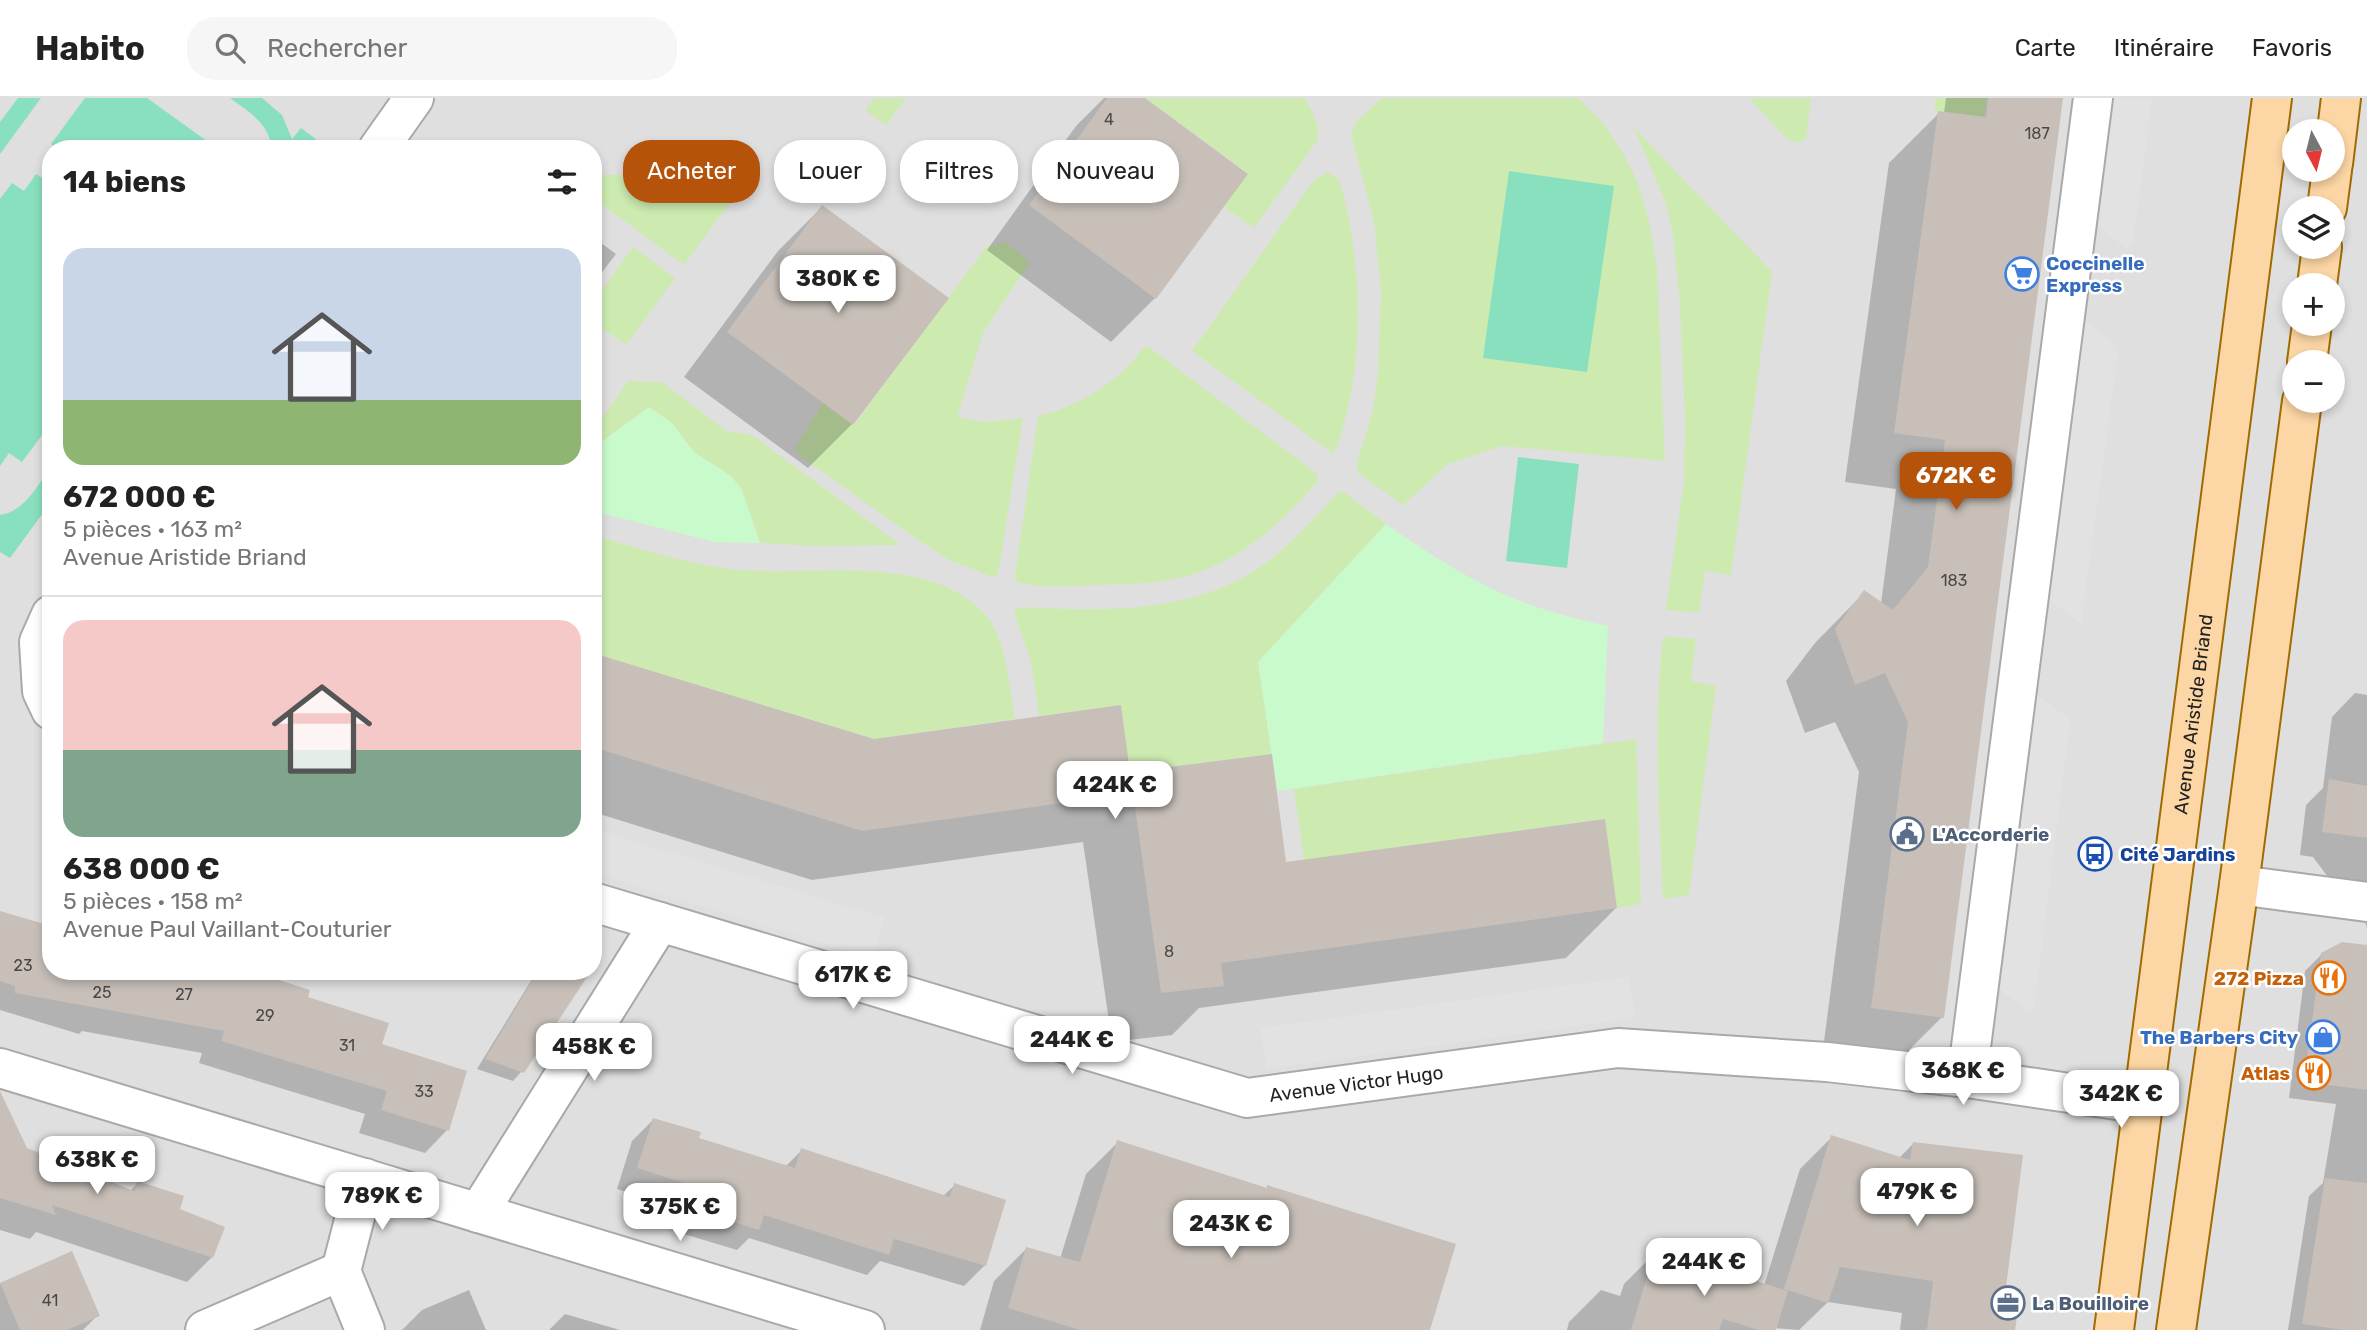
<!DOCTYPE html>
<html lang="fr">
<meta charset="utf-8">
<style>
body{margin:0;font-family:Rubik,sans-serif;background:#f6f6f6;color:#222;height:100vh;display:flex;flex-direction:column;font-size:26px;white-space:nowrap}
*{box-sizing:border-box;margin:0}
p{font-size:23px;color:#767676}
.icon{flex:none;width:38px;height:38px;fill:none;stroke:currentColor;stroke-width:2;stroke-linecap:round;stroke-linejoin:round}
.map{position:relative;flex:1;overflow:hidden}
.panel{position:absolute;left:42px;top:42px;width:560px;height:840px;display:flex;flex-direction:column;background:#fff;border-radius:28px;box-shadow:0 4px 10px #0003}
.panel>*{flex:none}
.guide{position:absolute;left:623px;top:42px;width:665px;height:63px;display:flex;gap:14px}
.needle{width:46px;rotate:173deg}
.fabs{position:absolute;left:2282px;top:21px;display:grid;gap:14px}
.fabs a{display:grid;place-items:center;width:63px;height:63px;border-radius:50%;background:#fff;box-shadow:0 4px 10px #0003;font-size:35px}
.price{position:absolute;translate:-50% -60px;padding:0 16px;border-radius:14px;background:#fff;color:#222;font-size:23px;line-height:46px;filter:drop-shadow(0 2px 4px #0008)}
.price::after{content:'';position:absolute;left:50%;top:42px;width:21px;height:16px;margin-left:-10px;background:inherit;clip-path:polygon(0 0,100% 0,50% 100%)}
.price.current{background:#b45309;color:#fff}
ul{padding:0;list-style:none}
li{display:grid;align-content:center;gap:14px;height:371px;padding:0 21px}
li+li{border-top:2px solid #e0e0e0}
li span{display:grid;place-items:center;height:217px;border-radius:21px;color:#555}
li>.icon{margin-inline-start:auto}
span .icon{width:126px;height:126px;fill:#fffc;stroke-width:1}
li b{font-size:30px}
h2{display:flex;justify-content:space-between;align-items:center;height:84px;padding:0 21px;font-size:30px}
.tag{padding:0 24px;border-radius:28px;background:#fff;box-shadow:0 4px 10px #0003;font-size:24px;line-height:63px}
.tag.current{background:#b45309;color:#fff}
header{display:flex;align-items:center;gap:42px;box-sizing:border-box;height:98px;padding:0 35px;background:#fff;border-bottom:2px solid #e0e0e0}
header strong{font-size:33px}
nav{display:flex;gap:38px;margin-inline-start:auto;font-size:24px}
.search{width:490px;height:63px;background:#f6f6f6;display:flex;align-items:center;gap:18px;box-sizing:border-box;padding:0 24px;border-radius:28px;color:#767676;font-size:26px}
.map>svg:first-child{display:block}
.residential{fill:#e0dfdf;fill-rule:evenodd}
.grass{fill:#cdebb0}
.park{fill:#c8facc}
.pitch{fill:#88e0be}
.parking{fill:#e2e2e2}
.shadow{fill:#0003}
.building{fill:#c7bfb8}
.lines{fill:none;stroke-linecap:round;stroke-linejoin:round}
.minor-casing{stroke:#a9a9a9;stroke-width:42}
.primary-casing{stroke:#a06b00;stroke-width:42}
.minor{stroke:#fff;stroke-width:38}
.primary{stroke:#fcd6a4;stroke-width:38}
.labels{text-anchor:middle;stroke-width:5;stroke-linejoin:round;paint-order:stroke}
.number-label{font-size:16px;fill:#4b4948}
.shop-label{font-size:19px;font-weight:bold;fill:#366cbe;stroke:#fff;text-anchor:start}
.street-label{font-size:19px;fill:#222;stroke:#fff}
.service-label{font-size:19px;font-weight:bold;fill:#4e5e75;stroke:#fff;text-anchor:start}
.transit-label{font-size:19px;font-weight:bold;fill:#164399;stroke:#fff;text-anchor:start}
.food-label{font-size:19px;font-weight:bold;fill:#c56008;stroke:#fff;text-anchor:end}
</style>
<header>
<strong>Habito</strong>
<div class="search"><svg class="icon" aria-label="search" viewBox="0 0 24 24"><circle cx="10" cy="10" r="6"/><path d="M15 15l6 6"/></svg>Rechercher</div>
<nav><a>Carte</a><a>Itinéraire</a><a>Favoris</a></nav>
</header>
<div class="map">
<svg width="2367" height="1232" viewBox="0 0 2367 1232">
<rect width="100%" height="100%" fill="#f2efe9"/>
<path class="residential" d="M0 0H2367V1232H0ZM2294 33H2333V72H2294ZM51 51H593V873H51ZM2294 110H2333V149H2294ZM2294 187H2333V226H2294ZM2294 264H2333V303H2294Z"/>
<g class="grass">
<path d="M874 0H906L886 27 865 12Z"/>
<path d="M1145 0H1305C1312 14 1321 27 1317 43L1254 130 1224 109 1248 75Z"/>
<path d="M1382 0H1578L1603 25 1624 57 1637 83 1649 123 1657 169 1665 363 1502 348 1448 366 1403 407 1358 375 1357 365 1373 312 1378 275 1381 192 1374 124 1351 36 1356 24Z"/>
<path d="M1749 0H1811L1806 41 1798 45 1786 40Z"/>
<path d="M1936 0H1987L1984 19 1934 12Z"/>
<path d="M1634 30 1772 174 1731 477 1705 473 1699 515 1666 512 1684 383 1685 321 1680 208 1673 137 1666 105Z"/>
<path d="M1327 74 1339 81C1361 155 1365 246 1345 321 1342 332 1340 348 1332 355L1192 253 1313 83Z"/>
<path d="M593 77H750L684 167 593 100Z"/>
<path d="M1005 144 1030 164 983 235 957 319 986 324 1023 320 999 471 996 478 993 479 949 462 915 440 800 358 795 350 823 305 854 327 986 149Z"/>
<path d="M633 149 675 180 626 247 595 225 599 220 593 215V205Z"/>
<path d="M1149 249 1316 375 1318 382C1282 426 1236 467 1179 480 1152 486 1125 486 1098 487 1073 488 1041 491 1017 484L1015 478 1038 318C1070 311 1102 293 1125 271 1132 265 1137 257 1143 250Z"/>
<path d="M628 283 662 284 726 333 752 337 901 447 811 448 760 445 742 392 731 378 694 354 672 325 649 309 593 350V333Z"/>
<path d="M1339 394 1345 395 1386 426 1258 564 1272 656 1130 674 1121 607 1039 618 1031 564 1014 514 1019 509C1104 513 1195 517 1266 465 1294 444 1315 418 1339 394Z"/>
<path d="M593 437C636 449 679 464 723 470 804 482 923 451 984 515 1006 538 1010 591 1015 621L874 641 593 555Z"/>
<path d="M1663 538 1696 541 1691 583 1716 588 1689 797 1663 801C1659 713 1653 625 1663 538Z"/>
<path d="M1636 641 1641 806 1617 810 1604 721 1304 762 1294 691Z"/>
</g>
<g class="park">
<path d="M649 309 672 325 694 354 731 378 742 392 760 445 714 444 593 413V350Z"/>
<path d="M1386 426C1418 448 1450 470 1486 488 1523 507 1567 519 1608 528L1603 645 1277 693 1258 564Z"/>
</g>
<g class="pitch">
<path d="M18 0H41L0 56V24Z"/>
<path d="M85 0H147L218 51H57L51 46Z"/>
<path d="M230 0H262L282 17 292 41 301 30 316 41 309 51H272C269 25 249 14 230 0Z"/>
<path d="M1509 73 1614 88 1587 274 1483 260Z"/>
<path d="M36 76 51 86V325L22 364 9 355 0 368V101L12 85 24 93Z"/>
<path d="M1518 359 1579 366 1567 470 1506 463Z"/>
<path d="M51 369V404L10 460 0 454V417C25 413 37 388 51 369Z"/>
</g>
<g class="parking">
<path d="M2109 0H2152L2133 146 2127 152 2092 122Z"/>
<path d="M2080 219 2113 245 2118 254 2081 526 2042 496Z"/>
<path d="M2030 592 2066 618 2070 624 2034 910 2030 913 1995 889Z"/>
<path d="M593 731 885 820 872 860 593 775Z"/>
<path d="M1629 879 1635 920 1266 971 1261 930Z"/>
</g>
<g class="shadow">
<path d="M1104 0H1142L1155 200 1111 244 987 152 1076 28Z"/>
<path d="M1946 0H2061L1942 919 1892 969 1822 959 1859 674 1835 624 1805 635 1786 583 1815 545 1864 495 1881 506 1896 391 1845 384 1889 65 1939 15H1944Z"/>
<path d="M822 109 852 326 808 370 684 279 778 153Z"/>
<path d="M593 139 616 156 593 186Z"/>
<path d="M593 557 874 642 1129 676 1285 766 1616 810 1566 860 1199 910 1172 937 1112 944 1083 744 812 782 593 714Z"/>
<path d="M2355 595 2367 597V831L2364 819 2348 806 2313 759 2300 757 2306 707 2323 690 2332 619Z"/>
<path d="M0 815 51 873 306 900 380 948 465 974 447 1032 425 1055 359 1035 365 1016 199 965 202 955 82 933 79 936 0 912Z"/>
<path d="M2367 849V1232H2288L2309 1098 2323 1085 2336 1006 2289 1000 2305 873 2322 856Z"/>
<path d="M537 873H565L522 973 513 983 477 971Z"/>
<path d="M653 1022 697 1041 785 1069 802 1052 943 1098 955 1087 985 1167 964 1188 880 1163 867 1177 749 1140 737 1152 674 1133 680 1111 617 1091 632 1043Z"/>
<path d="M1832 1039 1899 1060 1913 1046 2004 1190 2013 1232H1900L1902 1215 1828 1204 1799 1232 1775 1230 1774 1232H1567L1569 1224 1601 1192 1620 1198 1624 1186 1656 1154 1764 1188 1800 1071Z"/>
<path d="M0 1042 130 1093 138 1085 178 1112 212 1159 187 1184 36 1134 30 1141 0 1132Z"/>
<path d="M1118 1044 1265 1091 1268 1089 1429 1232H980L994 1183 1026 1151 1060 1161 1086 1076Z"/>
<path d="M71 1155 98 1217 83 1232H0V1186Z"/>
<path d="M469 1192 486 1232H402L422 1212Z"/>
<path d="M565 1216 620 1232H549Z"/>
</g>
<g class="building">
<path d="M1107 0H1145L1248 76 1156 201 1029 107Z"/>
<path d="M1988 0H2063L1944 920 1871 910 1908 624 1885 575 1855 587 1835 531 1864 492 1893 512 1928 469 1945 342 1894 335 1938 13 1986 19Z"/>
<path d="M822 107 949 200 853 327 727 234Z"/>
<path d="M593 555 874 641 1121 607 1130 674 1272 656 1286 764 1605 721 1617 810 1221 865 1224 888 1161 895 1133 695 862 733 593 649Z"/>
<path d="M2329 681 2367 688V740L2322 734Z"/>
<path d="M0 813 51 828V873H252L310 892 308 899 389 925 382 946 467 973 449 1033 381 1012 387 993 221 943 224 933 15 895V888L0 883Z"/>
<path d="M2342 844 2367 847V992L2304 984 2321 855Z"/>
<path d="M538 873H591L524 975 485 961Z"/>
<path d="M0 993 27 1050 134 1093 137 1083 184 1098 180 1111 225 1129 213 1160 52 1107 56 1117 0 1100Z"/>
<path d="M653 1020 701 1034 699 1040 795 1070 801 1050 950 1099 954 1085 1006 1102 986 1168 894 1141 889 1157 764 1117 759 1132 694 1112 700 1090 637 1070Z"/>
<path d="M1831 1037 1910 1062 1913 1044 2023 1057 2006 1189 2021 1191 2015 1232H1927L1933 1183 1840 1169 1828 1205 1784 1191Z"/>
<path d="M1117 1042 1267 1090V1087L1456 1146 1430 1232H1080L1008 1210 1026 1149 1080 1164Z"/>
<path d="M2325 1080 2367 1085V1232H2344L2302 1226Z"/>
<path d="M1655 1152 1788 1193 1776 1232H1759L1723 1221 1719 1232H1631Z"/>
<path d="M72 1153 100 1218 67 1232H20L0 1185Z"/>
</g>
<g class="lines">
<defs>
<g id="minor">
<path d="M378 51 414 0"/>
<path d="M51 517 39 544 42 593 51 612"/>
<path d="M2239 787 2367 804"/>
<path id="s1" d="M593 804 1247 1000 1618 950 1827 964 1967 980 2144 1006"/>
<path d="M0 970 865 1232"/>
<path d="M1967 980 2093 0"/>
<path d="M478 1115 660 824"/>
<path d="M341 1173 365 1080"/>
<path d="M341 1173 365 1232"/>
<path d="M205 1232 341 1173"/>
</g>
<g id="primary">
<path d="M2333 66 2341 0"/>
<path d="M2327 110 2332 72"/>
<path d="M2317 187 2322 149"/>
<path d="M2307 264 2312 226"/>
<path id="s2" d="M2114 1232 2272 0"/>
<path d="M2176 1232 2239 787 2302 303"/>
</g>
</defs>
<use href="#minor" class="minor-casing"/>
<use href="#primary" class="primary-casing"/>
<use href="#minor" class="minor"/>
<use href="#primary" class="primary"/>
</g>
<defs>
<symbol id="supermarket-ring" viewBox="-11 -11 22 22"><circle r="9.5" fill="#fff" stroke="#3f7fe0" stroke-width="1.5"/><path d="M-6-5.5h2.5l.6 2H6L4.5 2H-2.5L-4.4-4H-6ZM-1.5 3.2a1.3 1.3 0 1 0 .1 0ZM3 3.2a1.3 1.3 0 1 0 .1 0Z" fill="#3f7fe0"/></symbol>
<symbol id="civic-ring" viewBox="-11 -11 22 22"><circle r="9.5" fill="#fff" stroke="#5c6f8a" stroke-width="1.5"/><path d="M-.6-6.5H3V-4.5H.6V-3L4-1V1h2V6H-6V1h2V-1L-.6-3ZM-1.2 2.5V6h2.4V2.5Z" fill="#5c6f8a"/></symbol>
<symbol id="bus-ring" viewBox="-11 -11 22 22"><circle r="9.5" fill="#fff" stroke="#1a4fb4" stroke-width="1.5"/><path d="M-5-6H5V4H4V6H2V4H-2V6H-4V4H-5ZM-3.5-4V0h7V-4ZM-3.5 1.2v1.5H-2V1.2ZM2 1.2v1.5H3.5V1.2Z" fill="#1a4fb4"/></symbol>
<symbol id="restaurant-ring" viewBox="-11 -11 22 22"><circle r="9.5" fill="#fff" stroke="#e8710a" stroke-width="1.5"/><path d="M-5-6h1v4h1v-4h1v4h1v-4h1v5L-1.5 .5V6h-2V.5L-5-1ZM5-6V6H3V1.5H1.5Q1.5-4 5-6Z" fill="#e8710a"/></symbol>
<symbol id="shop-ring" viewBox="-11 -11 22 22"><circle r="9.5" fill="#fff" stroke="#3f7fe0" stroke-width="1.5"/><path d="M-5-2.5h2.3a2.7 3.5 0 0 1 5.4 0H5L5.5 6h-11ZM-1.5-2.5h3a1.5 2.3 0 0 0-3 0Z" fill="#3f7fe0"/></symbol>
<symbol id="office-ring" viewBox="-11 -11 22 22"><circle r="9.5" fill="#fff" stroke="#5c6f8a" stroke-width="1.5"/><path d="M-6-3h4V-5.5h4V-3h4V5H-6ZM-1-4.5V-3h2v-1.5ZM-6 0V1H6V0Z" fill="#5c6f8a"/></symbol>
</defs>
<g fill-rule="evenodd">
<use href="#supermarket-ring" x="2003" y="157" width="38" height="38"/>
<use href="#civic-ring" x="1888" y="717" width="38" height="38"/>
<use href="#bus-ring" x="2076" y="737" width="38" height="38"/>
<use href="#restaurant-ring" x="2310" y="861" width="38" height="38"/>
<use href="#shop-ring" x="2304" y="920" width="38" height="38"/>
<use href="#restaurant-ring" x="2295" y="956" width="38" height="38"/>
<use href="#office-ring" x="1989" y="1186" width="38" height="38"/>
</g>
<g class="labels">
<g class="number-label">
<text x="1109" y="27">4</text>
<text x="2037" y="41">187</text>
<text x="1954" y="488">183</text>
<text x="1169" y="859">8</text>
<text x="23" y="873">23</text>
<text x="102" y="900">25</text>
<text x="184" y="902">27</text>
<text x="265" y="923">29</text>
<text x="347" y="953">31</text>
<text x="424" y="999">33</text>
<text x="50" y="1208">41</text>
</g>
<g class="shop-label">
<text x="2046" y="172">Coccinelle<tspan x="2046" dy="22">Express</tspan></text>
<text x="2298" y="946" text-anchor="end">The Barbers City</text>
</g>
<g class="street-label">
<text dy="7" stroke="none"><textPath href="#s2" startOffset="621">Avenue Aristide Briand</textPath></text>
<text dy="7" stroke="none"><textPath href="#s1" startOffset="793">Avenue Victor Hugo</textPath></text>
</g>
<g class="service-label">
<text x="1932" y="743">L'Accorderie</text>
<text x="2032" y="1212">La Bouilloire</text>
</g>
<g class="transit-label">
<text x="2120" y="763">Cité Jardins</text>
</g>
<g class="food-label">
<text x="2304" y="887">272 Pizza</text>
<text x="2290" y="982">Atlas</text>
</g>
</g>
</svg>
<div class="fabs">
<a><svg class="needle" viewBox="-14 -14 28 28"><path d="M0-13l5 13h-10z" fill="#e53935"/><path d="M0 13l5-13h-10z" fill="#767676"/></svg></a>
<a><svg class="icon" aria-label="layers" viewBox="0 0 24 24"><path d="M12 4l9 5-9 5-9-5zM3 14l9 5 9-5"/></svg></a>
<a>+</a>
<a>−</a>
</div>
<b class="price" style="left:838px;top:217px">380K €</b>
<b class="price current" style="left:1956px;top:414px">672K €</b>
<b class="price" style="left:1115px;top:723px">424K €</b>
<b class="price" style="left:853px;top:913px">617K €</b>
<b class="price" style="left:1072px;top:978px">244K €</b>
<b class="price" style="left:594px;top:985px">458K €</b>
<b class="price" style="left:1963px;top:1009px">368K €</b>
<b class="price" style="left:2121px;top:1032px">342K €</b>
<b class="price" style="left:97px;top:1098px">638K €</b>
<b class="price" style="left:1917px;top:1130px">479K €</b>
<b class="price" style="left:382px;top:1134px">789K €</b>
<b class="price" style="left:680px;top:1145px">375K €</b>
<b class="price" style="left:1231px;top:1162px">243K €</b>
<b class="price" style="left:1704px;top:1200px">244K €</b>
<div class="guide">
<a class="tag current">Acheter</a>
<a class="tag">Louer</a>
<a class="tag">Filtres</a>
<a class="tag">Nouveau</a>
</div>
<section class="panel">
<h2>14 biens<svg class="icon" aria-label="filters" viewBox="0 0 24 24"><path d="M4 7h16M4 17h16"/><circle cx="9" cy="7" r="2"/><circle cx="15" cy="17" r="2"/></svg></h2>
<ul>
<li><span style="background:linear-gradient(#c9d6e8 70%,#8fb573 0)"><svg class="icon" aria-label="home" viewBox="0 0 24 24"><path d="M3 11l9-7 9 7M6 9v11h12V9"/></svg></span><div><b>672 000 €</b><p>5 pièces · 163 m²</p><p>Avenue Aristide Briand</p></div></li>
<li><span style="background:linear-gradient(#f6c9c9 60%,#7fa58c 0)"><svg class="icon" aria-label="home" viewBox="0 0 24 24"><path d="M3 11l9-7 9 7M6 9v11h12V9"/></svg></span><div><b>638 000 €</b><p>5 pièces · 158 m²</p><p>Avenue Paul Vaillant-Couturier</p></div></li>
</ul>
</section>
</div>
